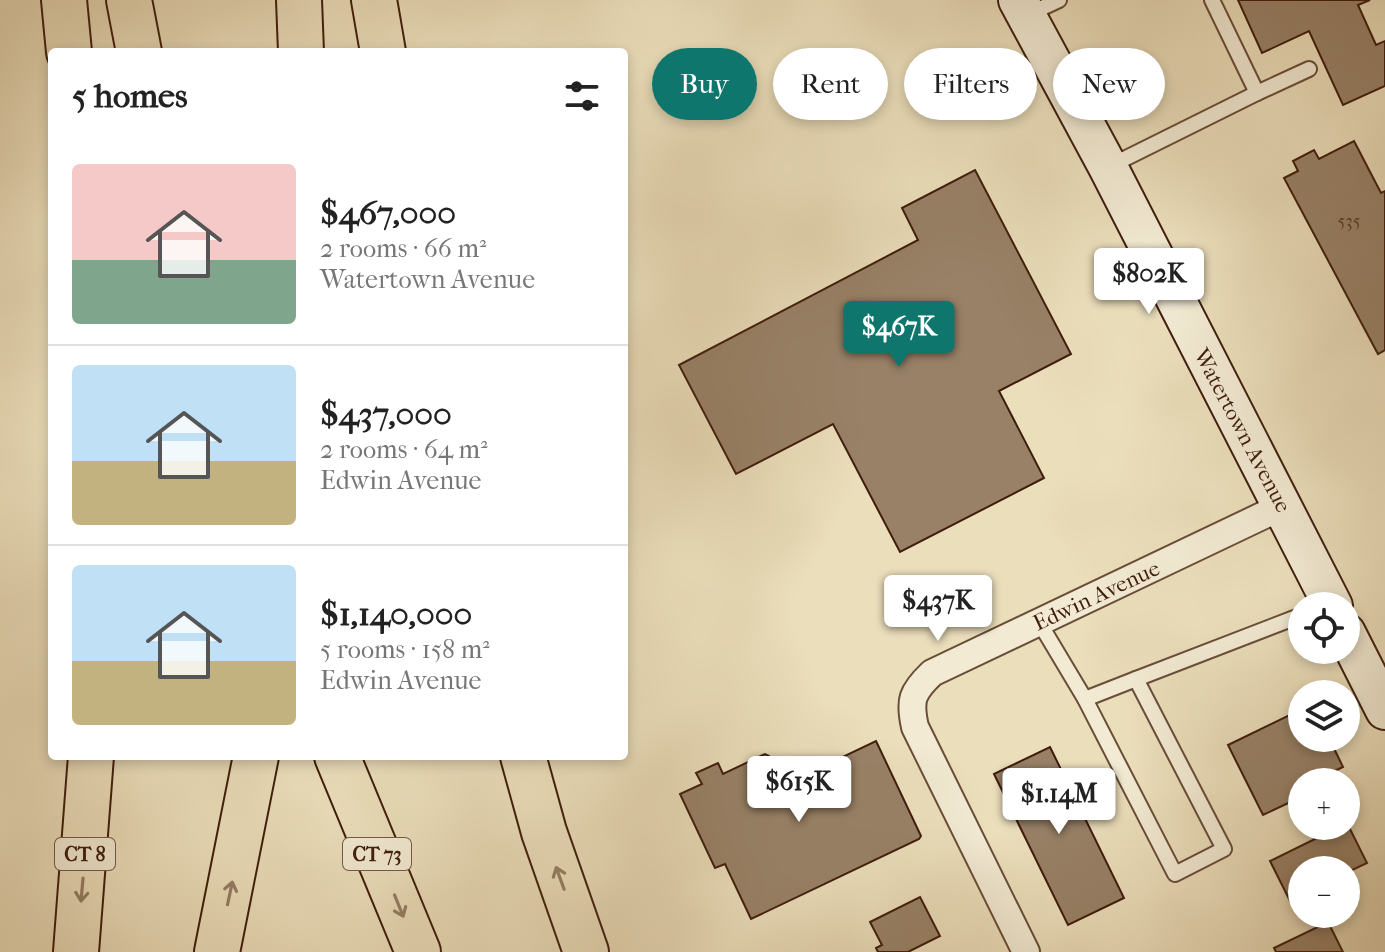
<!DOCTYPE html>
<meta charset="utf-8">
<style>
body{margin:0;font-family:"IM FELL French Canon",serif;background:#f6f6f6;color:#222;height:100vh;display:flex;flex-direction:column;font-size:30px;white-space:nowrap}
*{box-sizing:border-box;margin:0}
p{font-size:26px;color:#767676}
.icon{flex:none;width:44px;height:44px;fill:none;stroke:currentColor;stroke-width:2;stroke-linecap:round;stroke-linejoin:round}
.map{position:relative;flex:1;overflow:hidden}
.side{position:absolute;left:48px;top:48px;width:580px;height:712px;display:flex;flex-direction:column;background:#fff;border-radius:8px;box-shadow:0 4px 12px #0003}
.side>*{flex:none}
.guide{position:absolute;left:652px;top:48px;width:612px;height:72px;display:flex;gap:16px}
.buttons{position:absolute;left:1288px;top:592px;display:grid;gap:16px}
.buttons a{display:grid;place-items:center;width:72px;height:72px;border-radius:50%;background:#fff;box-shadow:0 4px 12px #0003;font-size:40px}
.price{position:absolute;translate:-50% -68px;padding:0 18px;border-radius:8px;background:#fff;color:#222;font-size:26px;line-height:52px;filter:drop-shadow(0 2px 4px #0008)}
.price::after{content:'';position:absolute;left:50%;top:48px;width:24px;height:18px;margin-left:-12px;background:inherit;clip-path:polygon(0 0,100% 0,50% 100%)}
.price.current{background:#0f766e;color:#fff}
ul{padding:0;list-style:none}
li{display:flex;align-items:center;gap:24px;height:200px;padding:0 24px}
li+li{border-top:2px solid #e0e0e0}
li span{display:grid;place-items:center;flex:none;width:224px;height:160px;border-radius:8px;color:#555}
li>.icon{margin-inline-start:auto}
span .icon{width:96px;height:96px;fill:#fffc;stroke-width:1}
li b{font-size:34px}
h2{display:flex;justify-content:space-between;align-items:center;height:96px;padding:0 24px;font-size:34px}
.tag{padding:0 28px;border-radius:36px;background:#fff;box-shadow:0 4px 12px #0003;font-size:28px;line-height:72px}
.tag.current{background:#0f766e;color:#fff}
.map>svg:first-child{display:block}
.building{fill:#988167;stroke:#3f1d0d;stroke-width:2}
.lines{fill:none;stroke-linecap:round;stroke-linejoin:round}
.lane-casing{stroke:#6a4d38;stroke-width:18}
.street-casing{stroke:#6a4d38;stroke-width:30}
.secondary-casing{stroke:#3f1d0d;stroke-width:42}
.highway-casing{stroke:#3f1d0d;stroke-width:48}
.lane{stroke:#f2ead3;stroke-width:14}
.street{stroke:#f2ead3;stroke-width:26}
.secondary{stroke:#f2ead3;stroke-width:38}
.highway{stroke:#ebdebb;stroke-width:44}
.oneway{stroke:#957e64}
.labels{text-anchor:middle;stroke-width:8;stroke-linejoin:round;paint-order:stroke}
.number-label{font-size:18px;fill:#553624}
.shield{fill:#f2ead3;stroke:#755a48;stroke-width:2}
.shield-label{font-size:20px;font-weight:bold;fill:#3f1d0d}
.street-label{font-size:22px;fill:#3f1d0d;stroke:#f2ead3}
</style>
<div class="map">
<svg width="1385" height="952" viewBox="0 0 1385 952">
<rect width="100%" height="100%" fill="#ebdebb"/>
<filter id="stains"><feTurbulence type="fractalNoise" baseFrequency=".0025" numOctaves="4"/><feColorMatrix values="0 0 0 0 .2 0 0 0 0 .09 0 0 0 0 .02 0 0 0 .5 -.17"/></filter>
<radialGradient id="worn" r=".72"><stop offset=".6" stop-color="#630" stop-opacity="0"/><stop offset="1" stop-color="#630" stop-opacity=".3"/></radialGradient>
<g class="building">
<path d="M1238 0H1370L1358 5 1376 45 1385 41V86L1343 105 1309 31 1262 53Z"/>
<path d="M1354 141 1381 193 1385 191V350L1378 354 1284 178 1298 171 1293 161 1314 150 1319 159Z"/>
<path d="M975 170 1071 354 999 391 1044 478 900 552 833 424 736 474 679 365 918 240 902 208Z"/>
<path d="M1302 709V738H1329L1343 767 1312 782H1302V787L1293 791 1297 799 1263 815 1228 745Z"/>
<path d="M876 741 921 836 919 839 751 919 725 864 715 868 680 794 702 784 696 773 718 763 723 774 765 754 769 756 784 785Z"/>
<path d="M1050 747 1124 898 1068 925 994 774Z"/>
<path d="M1346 821 1367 863 1346 873V870H1302V895L1290 901 1270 861 1319 837 1313 826H1346Z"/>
<path d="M920 897 940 936 908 952H878L876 948 882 945 870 922Z"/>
<path d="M1328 922 1343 952H1276L1274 948Z"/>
</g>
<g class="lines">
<defs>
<g id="lane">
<path d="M1027 15 1059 0"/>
<path d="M1257 93 1309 69"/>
<path d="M1108 167 1257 93 1212 0"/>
<path d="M1039 622 1085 699 1175 874 1224 849 1136 679 1302 615"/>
<path d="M1085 699 1136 679"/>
</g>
<path id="street" d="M1026 952 915 727C909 700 912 692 932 673L1283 506"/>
<g id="secondary">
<path d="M1018 0 1108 167 1333 606"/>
<path d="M1346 633 1385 710"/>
</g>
<g id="highway">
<path d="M64 0 69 52"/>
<path d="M129 0 139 52"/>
<path d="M299 0 301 52"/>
<path d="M374 0 383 52"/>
<path d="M337 756 418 952"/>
<path d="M523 756 544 832 586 952"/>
<path d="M76 952 91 756"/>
<path d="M217 952 256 756"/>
</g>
</defs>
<use href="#lane" class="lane-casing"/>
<use href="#street" class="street-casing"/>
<use href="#secondary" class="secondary-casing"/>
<use href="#highway" class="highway-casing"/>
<use href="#lane" class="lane"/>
<use href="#street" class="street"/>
<use href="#secondary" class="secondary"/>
<use href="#highway" class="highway"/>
</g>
<defs><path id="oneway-shaft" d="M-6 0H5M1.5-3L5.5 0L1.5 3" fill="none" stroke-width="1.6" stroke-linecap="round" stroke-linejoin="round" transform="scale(2)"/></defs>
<g class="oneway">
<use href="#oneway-shaft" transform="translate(560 878) rotate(-110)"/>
<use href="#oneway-shaft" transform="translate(82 890) rotate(95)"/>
<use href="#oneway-shaft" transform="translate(230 893) rotate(-78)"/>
<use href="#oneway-shaft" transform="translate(399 906) rotate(68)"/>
</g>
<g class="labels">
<g class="number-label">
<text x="1349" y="227">535</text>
</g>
<g class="shield">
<rect x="55" y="838" width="60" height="32" rx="6"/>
<rect x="343" y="838" width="68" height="32" rx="6"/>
</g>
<g class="shield-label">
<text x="85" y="861">CT 8</text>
<text x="377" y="861">CT 73</text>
</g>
<g class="street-label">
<text transform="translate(1243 430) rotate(62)" y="8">Watertown Avenue</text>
<text transform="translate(1096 595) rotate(-25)" y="8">Edwin Avenue</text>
</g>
</g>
<rect width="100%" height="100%" filter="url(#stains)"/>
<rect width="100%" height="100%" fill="url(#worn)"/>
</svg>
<div class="buttons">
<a><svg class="icon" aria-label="locate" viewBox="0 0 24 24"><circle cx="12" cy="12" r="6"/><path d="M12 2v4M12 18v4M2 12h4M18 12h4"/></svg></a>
<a><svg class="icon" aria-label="layers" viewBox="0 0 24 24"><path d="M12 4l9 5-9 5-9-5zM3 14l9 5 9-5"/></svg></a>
<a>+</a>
<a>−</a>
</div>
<b class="price" style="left:1149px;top:316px">$802K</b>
<b class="price current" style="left:899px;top:369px">$467K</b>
<b class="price" style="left:938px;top:643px">$437K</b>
<b class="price" style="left:799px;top:824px">$615K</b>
<b class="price" style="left:1059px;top:836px">$1.14M</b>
<div class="guide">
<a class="tag current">Buy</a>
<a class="tag">Rent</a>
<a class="tag">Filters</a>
<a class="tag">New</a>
</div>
<section class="side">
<h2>5 homes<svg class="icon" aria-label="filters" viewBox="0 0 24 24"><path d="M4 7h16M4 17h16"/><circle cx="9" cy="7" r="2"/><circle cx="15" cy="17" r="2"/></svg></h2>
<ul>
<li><span style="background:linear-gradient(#f6c9c9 60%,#7fa58c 0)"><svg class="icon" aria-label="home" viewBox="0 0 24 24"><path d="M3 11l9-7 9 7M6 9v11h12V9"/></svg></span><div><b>$467,000</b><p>2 rooms · 66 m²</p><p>Watertown Avenue</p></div></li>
<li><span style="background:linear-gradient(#bfe0f5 60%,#c2b280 0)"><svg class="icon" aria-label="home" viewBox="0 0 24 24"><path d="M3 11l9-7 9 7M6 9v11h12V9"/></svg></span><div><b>$437,000</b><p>2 rooms · 64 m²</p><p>Edwin Avenue</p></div></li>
<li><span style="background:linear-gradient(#bfe0f5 60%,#c2b280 0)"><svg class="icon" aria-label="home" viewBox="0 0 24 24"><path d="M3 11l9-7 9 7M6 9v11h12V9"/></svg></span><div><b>$1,140,000</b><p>5 rooms · 158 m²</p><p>Edwin Avenue</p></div></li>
</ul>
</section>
</div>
